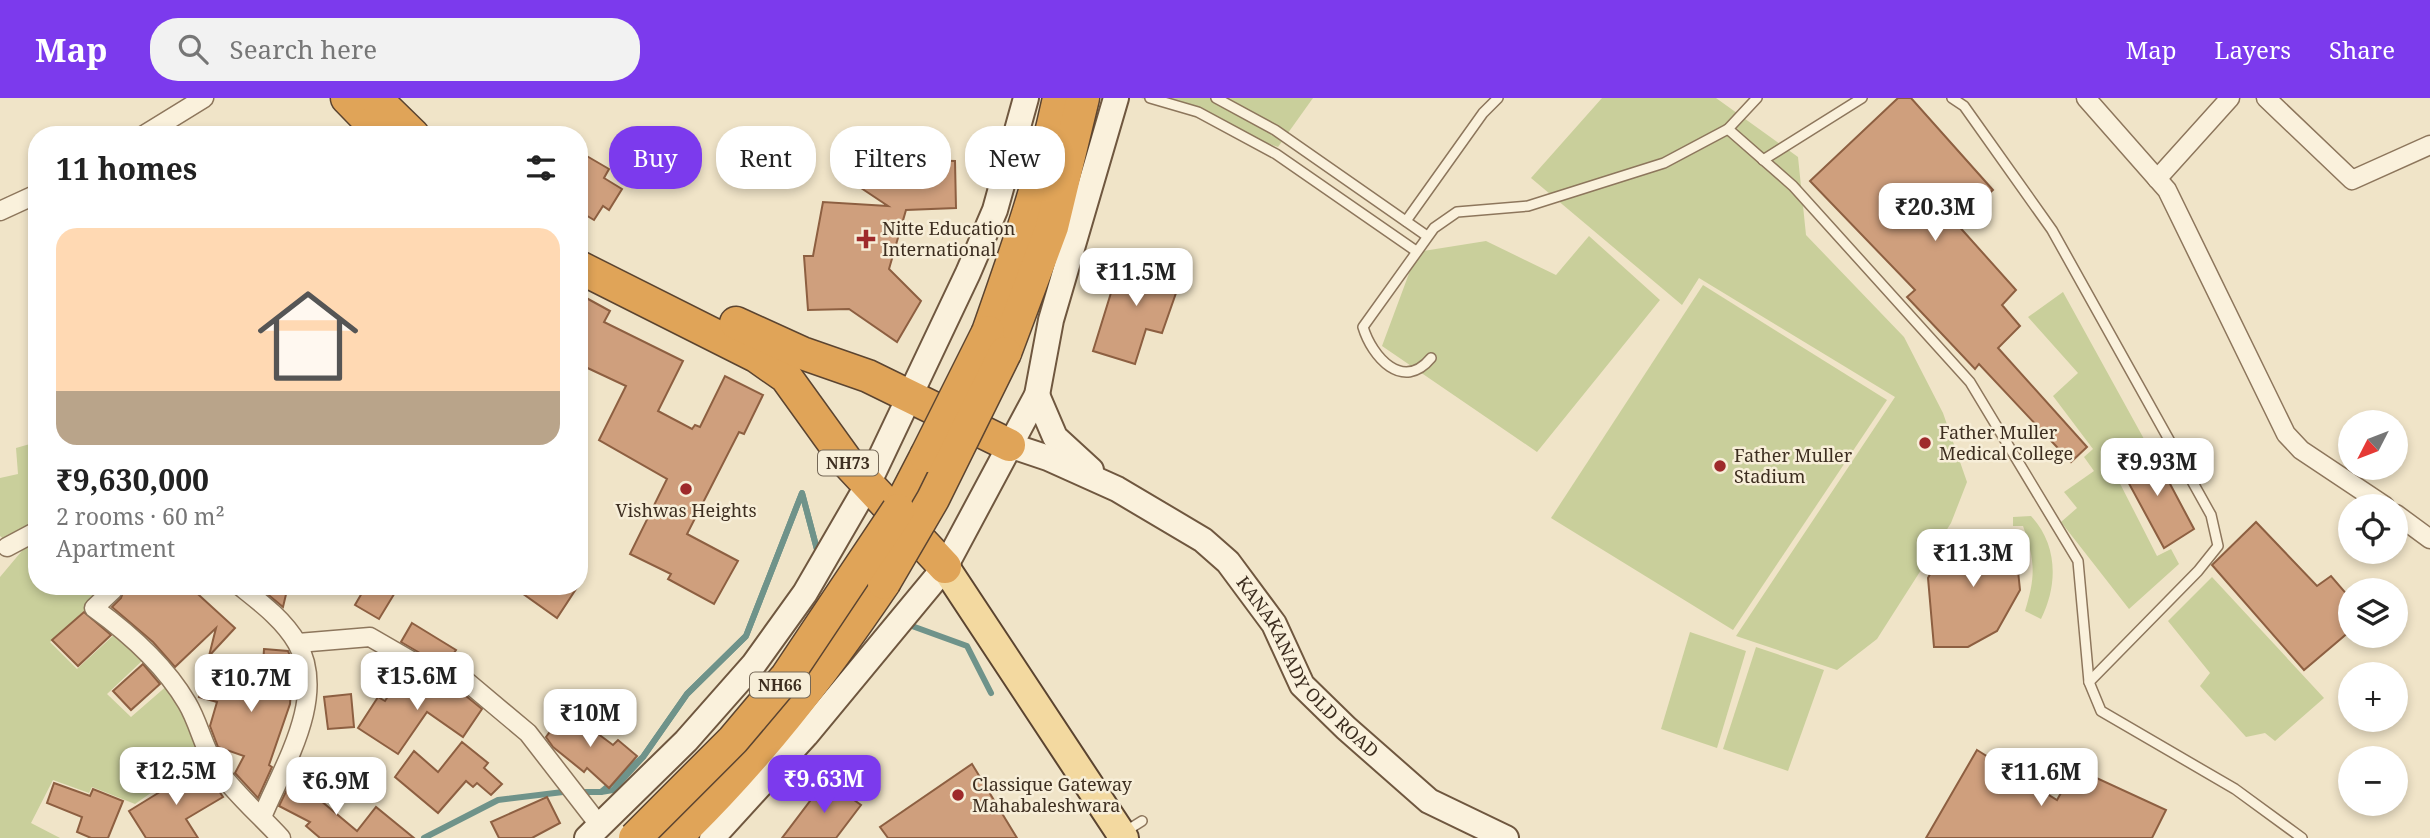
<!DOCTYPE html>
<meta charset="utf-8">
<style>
body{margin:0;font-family:"Noto Serif",serif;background:#f2f2f2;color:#222;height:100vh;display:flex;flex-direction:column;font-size:26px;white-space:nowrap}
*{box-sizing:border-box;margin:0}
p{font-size:23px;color:#767676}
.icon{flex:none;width:38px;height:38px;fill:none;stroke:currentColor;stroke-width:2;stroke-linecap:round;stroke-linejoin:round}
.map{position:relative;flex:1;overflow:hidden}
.side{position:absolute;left:28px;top:28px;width:560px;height:469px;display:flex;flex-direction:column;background:#fff;border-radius:28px;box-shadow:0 4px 10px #0003}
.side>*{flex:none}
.guide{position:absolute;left:609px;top:28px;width:665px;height:63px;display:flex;gap:14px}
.needle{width:46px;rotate:228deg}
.controls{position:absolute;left:2338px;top:312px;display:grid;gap:14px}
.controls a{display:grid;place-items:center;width:70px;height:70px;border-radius:50%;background:#fff;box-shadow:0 4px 10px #0003;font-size:35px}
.price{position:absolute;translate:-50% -60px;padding:0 16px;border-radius:14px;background:#fff;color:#222;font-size:23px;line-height:46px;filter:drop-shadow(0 2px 4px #0008)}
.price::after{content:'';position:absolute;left:50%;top:42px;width:21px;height:16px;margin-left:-10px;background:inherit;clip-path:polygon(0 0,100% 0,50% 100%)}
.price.on{background:#7c3aed;color:#fff}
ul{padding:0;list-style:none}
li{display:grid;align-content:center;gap:14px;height:371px;padding:0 28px}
li span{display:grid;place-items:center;height:217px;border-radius:21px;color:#555}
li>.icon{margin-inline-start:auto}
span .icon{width:126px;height:126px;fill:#fffc;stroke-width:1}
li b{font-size:30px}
h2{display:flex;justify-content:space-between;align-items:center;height:84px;padding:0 28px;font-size:30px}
.chip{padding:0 24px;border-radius:28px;background:#fff;box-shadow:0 4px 10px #0003;font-size:24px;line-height:63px}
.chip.on{background:#7c3aed;color:#fff}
header{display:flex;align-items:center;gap:42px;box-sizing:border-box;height:98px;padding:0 35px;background:#7c3aed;color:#fff}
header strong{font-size:33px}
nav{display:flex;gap:38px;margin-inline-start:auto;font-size:24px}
.search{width:490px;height:63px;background:#f2f2f2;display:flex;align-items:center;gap:18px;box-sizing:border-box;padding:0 24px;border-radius:28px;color:#767676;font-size:26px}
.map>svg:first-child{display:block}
.green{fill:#c9cf9b}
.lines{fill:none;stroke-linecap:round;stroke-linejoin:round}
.stream{stroke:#6f938a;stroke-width:6}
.building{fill:#cf9f7d;stroke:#8d5f41;stroke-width:2}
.lane-casing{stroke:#8d765c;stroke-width:12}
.street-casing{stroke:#8d765c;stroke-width:21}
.secondary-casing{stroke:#6f573f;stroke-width:28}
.primary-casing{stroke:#5b4430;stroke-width:32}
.highway-casing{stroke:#5b4430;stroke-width:35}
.lane{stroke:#faf1dc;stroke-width:9}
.street{stroke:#faf1dc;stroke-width:18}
.secondary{stroke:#faf1dc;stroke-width:24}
.primary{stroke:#f3d9a0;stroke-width:28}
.highway{stroke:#e0a458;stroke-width:32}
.highway-bridge-casing{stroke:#5b4430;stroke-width:35;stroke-linecap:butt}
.highway-bridge{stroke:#e0a458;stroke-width:32}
.poi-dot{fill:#9e2a2b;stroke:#f7eed8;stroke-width:2.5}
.labels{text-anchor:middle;stroke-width:5;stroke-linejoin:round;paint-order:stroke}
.shield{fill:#f7eed8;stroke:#756857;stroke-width:2}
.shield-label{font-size:16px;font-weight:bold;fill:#3d2e20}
.poi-label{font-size:18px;fill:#3d2e20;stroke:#f7eed8;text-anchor:start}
.street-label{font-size:18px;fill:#3d2e20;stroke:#f7eed8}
</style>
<header>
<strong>Map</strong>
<div class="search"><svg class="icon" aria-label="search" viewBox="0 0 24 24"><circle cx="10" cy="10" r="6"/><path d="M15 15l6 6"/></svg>Search here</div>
<nav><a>Map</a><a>Layers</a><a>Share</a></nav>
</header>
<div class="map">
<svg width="2430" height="740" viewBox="0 0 2430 740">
<rect width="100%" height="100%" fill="#f0e4c8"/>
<g class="green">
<path d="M1141 0H1313L1278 49Z"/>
<path d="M1602 0H1716L1798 59 1806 137 1904 239 1943 315 1967 384 1951 425 1877 541 1837 572 1736 538 1895 299 1699 180 1682 207 1531 80Z"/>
<path d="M1589 138 1660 202 1537 354 1382 248 1417 154 1486 143 1556 177Z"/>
<path d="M1703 187 1887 302 1733 532 1551 420Z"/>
<path d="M2063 194 2144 341 2108 362 2157 458 2171 451 2179 466 2129 511 2061 424 2077 410 2064 394 2094 373 2084 359 2093 351 2053 298 2078 275 2028 219Z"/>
<path d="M37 344V424L7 444 0 438V380L18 376 16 350Z"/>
<path d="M2031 418C2058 447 2058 487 2041 521L2025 513C2036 478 2035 462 2023 428H2013V419Z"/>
<path d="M26 448 37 458V488H68L74 494 81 488H105L108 491 50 544 77 571 117 534 143 562 107 596 131 619 169 586 205 657 135 706 92 689 89 695 53 682 31 725 60 740H0V479Z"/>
<path d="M2212 479 2324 600 2275 643 2265 635 2246 639 2200 588 2210 575 2168 523Z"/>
<path d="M1690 534 1746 553 1717 650 1661 631Z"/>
<path d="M1756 549 1824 572 1788 673 1723 651Z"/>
</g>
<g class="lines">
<g class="stream">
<path d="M912 528 967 548 991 595"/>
<path d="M601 694 613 692 643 659 687 596 746 538 802 395 819 459"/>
<path d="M424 740 498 702 563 694H601L643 659 687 596 746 538 802 395 819 459"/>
</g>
</g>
<g class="building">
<path d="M1898 0H1911L1993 92 1956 125 2016 192 2002 207 2020 228 1998 250 2087 349 2071 364 1979 266 1975 271 1907 199 1915 192 1810 83Z"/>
<path d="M857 33 910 62 955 63 956 110 906 112 889 171 921 203 897 244 849 211 808 212 804 158H813L823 104 888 108 834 72Z"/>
<path d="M585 57 609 71 604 80 622 91 609 112 603 108 594 122 579 113V67Z"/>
<path d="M1123 156 1137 161 1136 165 1183 175 1162 235 1146 231 1135 266 1093 253Z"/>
<path d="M579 196 610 213 604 224 683 263 658 313 692 331 695 327 700 329 725 278 763 297 744 336 739 334 687 436 738 463 714 506 668 481 671 476 630 456 667 381 599 342 626 288 579 266Z"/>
<path d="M2152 352 2194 431 2164 450 2120 369Z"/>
<path d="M2256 424 2317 488 2331 478 2350 500V533L2304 572 2212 467Z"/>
<path d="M2014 434 2020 492 1997 533 1968 549H1934L1928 480 1946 446Z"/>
<path d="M125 488H189L235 530 209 558 216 530 175 569 153 544 112 509 121 500Z"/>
<path d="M267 488H288L283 509 265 494Z"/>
<path d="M366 488H399L379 521 355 507Z"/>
<path d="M512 488H578L557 520Z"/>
<path d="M84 514 111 537 78 568 52 542Z"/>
<path d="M412 525 456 552 444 569 401 544Z"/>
<path d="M264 551 288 553 293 565 290 606 269 667 272 669 258 700 235 675 244 658 218 649 210 628 217 604 199 599 206 570 262 584Z"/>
<path d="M143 566 160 586 131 612 113 593Z"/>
<path d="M405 572 436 590 461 594 482 611 463 639 427 614 398 656 358 630 378 599 385 603Z"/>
<path d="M351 596 354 629 328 631 324 599Z"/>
<path d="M566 612 613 647 618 642 637 658 609 690 587 670 584 674 553 649 546 639Z"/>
<path d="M462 644 488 665 484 670 502 686 491 697 477 685 473 689 466 683 438 715 395 679 414 653 438 674Z"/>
<path d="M1977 652 2057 702 2075 670 2166 712 2152 740H1926Z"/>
<path d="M972 666 1017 740H888L880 729Z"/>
<path d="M202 668 223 699 186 721 198 740H146L129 713Z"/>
<path d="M293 679 310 688 308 692 357 733 376 709 414 740H320L306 728 310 724 279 708Z"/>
<path d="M826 682 861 707 836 740H782Z"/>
<path d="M54 685 90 698 93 691 123 703 108 740H91L77 734 82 719 47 705Z"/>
<path d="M547 699 560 725 532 740H499L491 724Z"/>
</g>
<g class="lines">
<defs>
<g id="lane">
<path d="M1150 0 1198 14 1276 56 1416 153"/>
<path d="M1216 0 1275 32 1427 138"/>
<path d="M1952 0 1964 8 2052 132 2211 417 2218 448 2198 473 2089 584"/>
<path d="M1728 31 1793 88 1970 284 2078 463 2089 584 2101 613 2235 691 2302 740"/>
<path d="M1763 62 1862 0"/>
<path d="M1406 123 1483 15 1498 0"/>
<path d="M1431 260C1403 294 1372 259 1363 229L1434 130 1457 114 1528 108 1664 65 1728 31 1757 0"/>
<path d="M1126 733 1142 723"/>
</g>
<g id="street">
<path d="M2086 0 2167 92 2286 336 2301 352 2385 408"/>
<path d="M2266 0 2352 82 2430 47"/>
<path d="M144 37 204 0"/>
<path d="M2157 81 2230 0"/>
<path d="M0 113 37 96"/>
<path d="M2396 416 2430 441"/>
<path d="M7 449 37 433"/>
<path d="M112 488 113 492 94 510C130 536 164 566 187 605 199 625 203 649 216 669 232 693 261 718 281 740"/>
<path d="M240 488C260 504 284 522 297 545 328 599 283 668 262 719"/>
<path d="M298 545 370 539 441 580 466 583 528 635 600 728"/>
</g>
<g id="secondary">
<path d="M1037 297 1055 339 1091 372"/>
<path id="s1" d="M1009 347 1048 360 1117 391 1203 442 1228 464 1274 526 1302 587 1346 630 1429 703 1506 740"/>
<path d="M587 740 686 643 754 566 805 495 867 388 968 175 995 112 1026 0"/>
<path d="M712 740 806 637 945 469 1037 297 1051 222 1116 0"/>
</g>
<path id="primary" d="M945 469 1124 740"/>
<g id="highway">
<path d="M347 0 383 37"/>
<path d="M375 0 413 37"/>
<path d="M579 169 756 258 786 279 848 365 945 469"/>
<path d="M736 225 802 255 868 278 1009 347"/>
<path d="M988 234C1015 157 1042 81 1059 0"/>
<path d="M1005 255 1052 129 1083 0"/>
<path d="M898 412 926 358"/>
<path d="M675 740C756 662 821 578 884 485"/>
</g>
</defs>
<use href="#lane" class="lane-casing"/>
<use href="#street" class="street-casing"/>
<use href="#secondary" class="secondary-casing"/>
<use href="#primary" class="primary-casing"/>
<use href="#highway" class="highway-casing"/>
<use href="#lane" class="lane"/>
<use href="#street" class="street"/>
<use href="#secondary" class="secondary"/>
<use href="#primary" class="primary"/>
<use href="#highway" class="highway"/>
<defs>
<g id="highway-bridge">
<path d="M926 358 988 234"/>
<path d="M884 485 933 401 1005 255"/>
<path d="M635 740 733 642 787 578 898 412"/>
</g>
</defs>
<use href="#highway-bridge" class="highway-bridge-casing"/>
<use href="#highway-bridge" class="highway-bridge"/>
</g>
<g class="poi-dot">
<path d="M862.5 130.5h7v7h7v7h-7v7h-7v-7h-7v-7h7z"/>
<circle cx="1925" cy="345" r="7"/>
<circle cx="1720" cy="368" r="7"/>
<circle cx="686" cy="391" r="7"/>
<circle cx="958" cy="697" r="7"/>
</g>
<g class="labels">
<g class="shield">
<rect x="818" y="352.5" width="60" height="25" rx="5"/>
<rect x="750" y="574.5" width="60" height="25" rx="5"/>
</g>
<g class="shield-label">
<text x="848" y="371">NH73</text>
<text x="780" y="593">NH66</text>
</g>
<g class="poi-label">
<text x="882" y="137">Nitte Education<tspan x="882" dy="21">International</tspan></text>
<text x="1939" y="341">Father Muller<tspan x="1939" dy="21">Medical College</tspan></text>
<text x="1734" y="364">Father Muller<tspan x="1734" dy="21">Stadium</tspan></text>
<text x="686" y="419" text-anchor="middle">Vishwas Heights</text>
<text x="972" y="693">Classique Gateway<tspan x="972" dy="21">Mahabaleshwara</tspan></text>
</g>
<g class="street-label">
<text dy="6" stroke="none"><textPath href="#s1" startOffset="383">KANAKANADY OLD ROAD</textPath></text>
</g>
</g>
</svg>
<div class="controls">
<a><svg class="needle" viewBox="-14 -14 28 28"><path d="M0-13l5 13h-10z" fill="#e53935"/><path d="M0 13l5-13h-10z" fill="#767676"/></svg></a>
<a><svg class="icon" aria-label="locate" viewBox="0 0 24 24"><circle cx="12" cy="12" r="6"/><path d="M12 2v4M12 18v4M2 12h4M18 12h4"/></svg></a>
<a><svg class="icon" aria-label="layers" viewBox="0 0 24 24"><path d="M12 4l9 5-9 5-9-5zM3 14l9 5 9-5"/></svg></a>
<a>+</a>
<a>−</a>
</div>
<b class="price" style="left:1935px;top:145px">₹20.3M</b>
<b class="price" style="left:1136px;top:210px">₹11.5M</b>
<b class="price" style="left:2157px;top:400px">₹9.93M</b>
<b class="price" style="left:1973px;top:491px">₹11.3M</b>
<b class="price" style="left:417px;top:614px">₹15.6M</b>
<b class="price" style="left:251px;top:616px">₹10.7M</b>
<b class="price" style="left:590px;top:651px">₹10M</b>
<b class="price" style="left:176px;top:709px">₹12.5M</b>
<b class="price" style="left:2041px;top:710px">₹11.6M</b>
<b class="price on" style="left:824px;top:717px">₹9.63M</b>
<b class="price" style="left:336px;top:719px">₹6.9M</b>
<div class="guide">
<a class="chip on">Buy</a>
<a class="chip">Rent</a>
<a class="chip">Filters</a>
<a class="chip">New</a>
</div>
<section class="side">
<h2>11 homes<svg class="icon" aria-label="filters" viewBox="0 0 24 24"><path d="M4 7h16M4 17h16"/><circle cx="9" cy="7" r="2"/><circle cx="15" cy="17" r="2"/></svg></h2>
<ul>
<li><span style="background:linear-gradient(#ffd9b3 75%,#b9a48a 0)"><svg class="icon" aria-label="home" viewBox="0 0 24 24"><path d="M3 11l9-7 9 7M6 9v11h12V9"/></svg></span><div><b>₹9,630,000</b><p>2 rooms · 60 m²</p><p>Apartment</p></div></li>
</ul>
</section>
</div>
